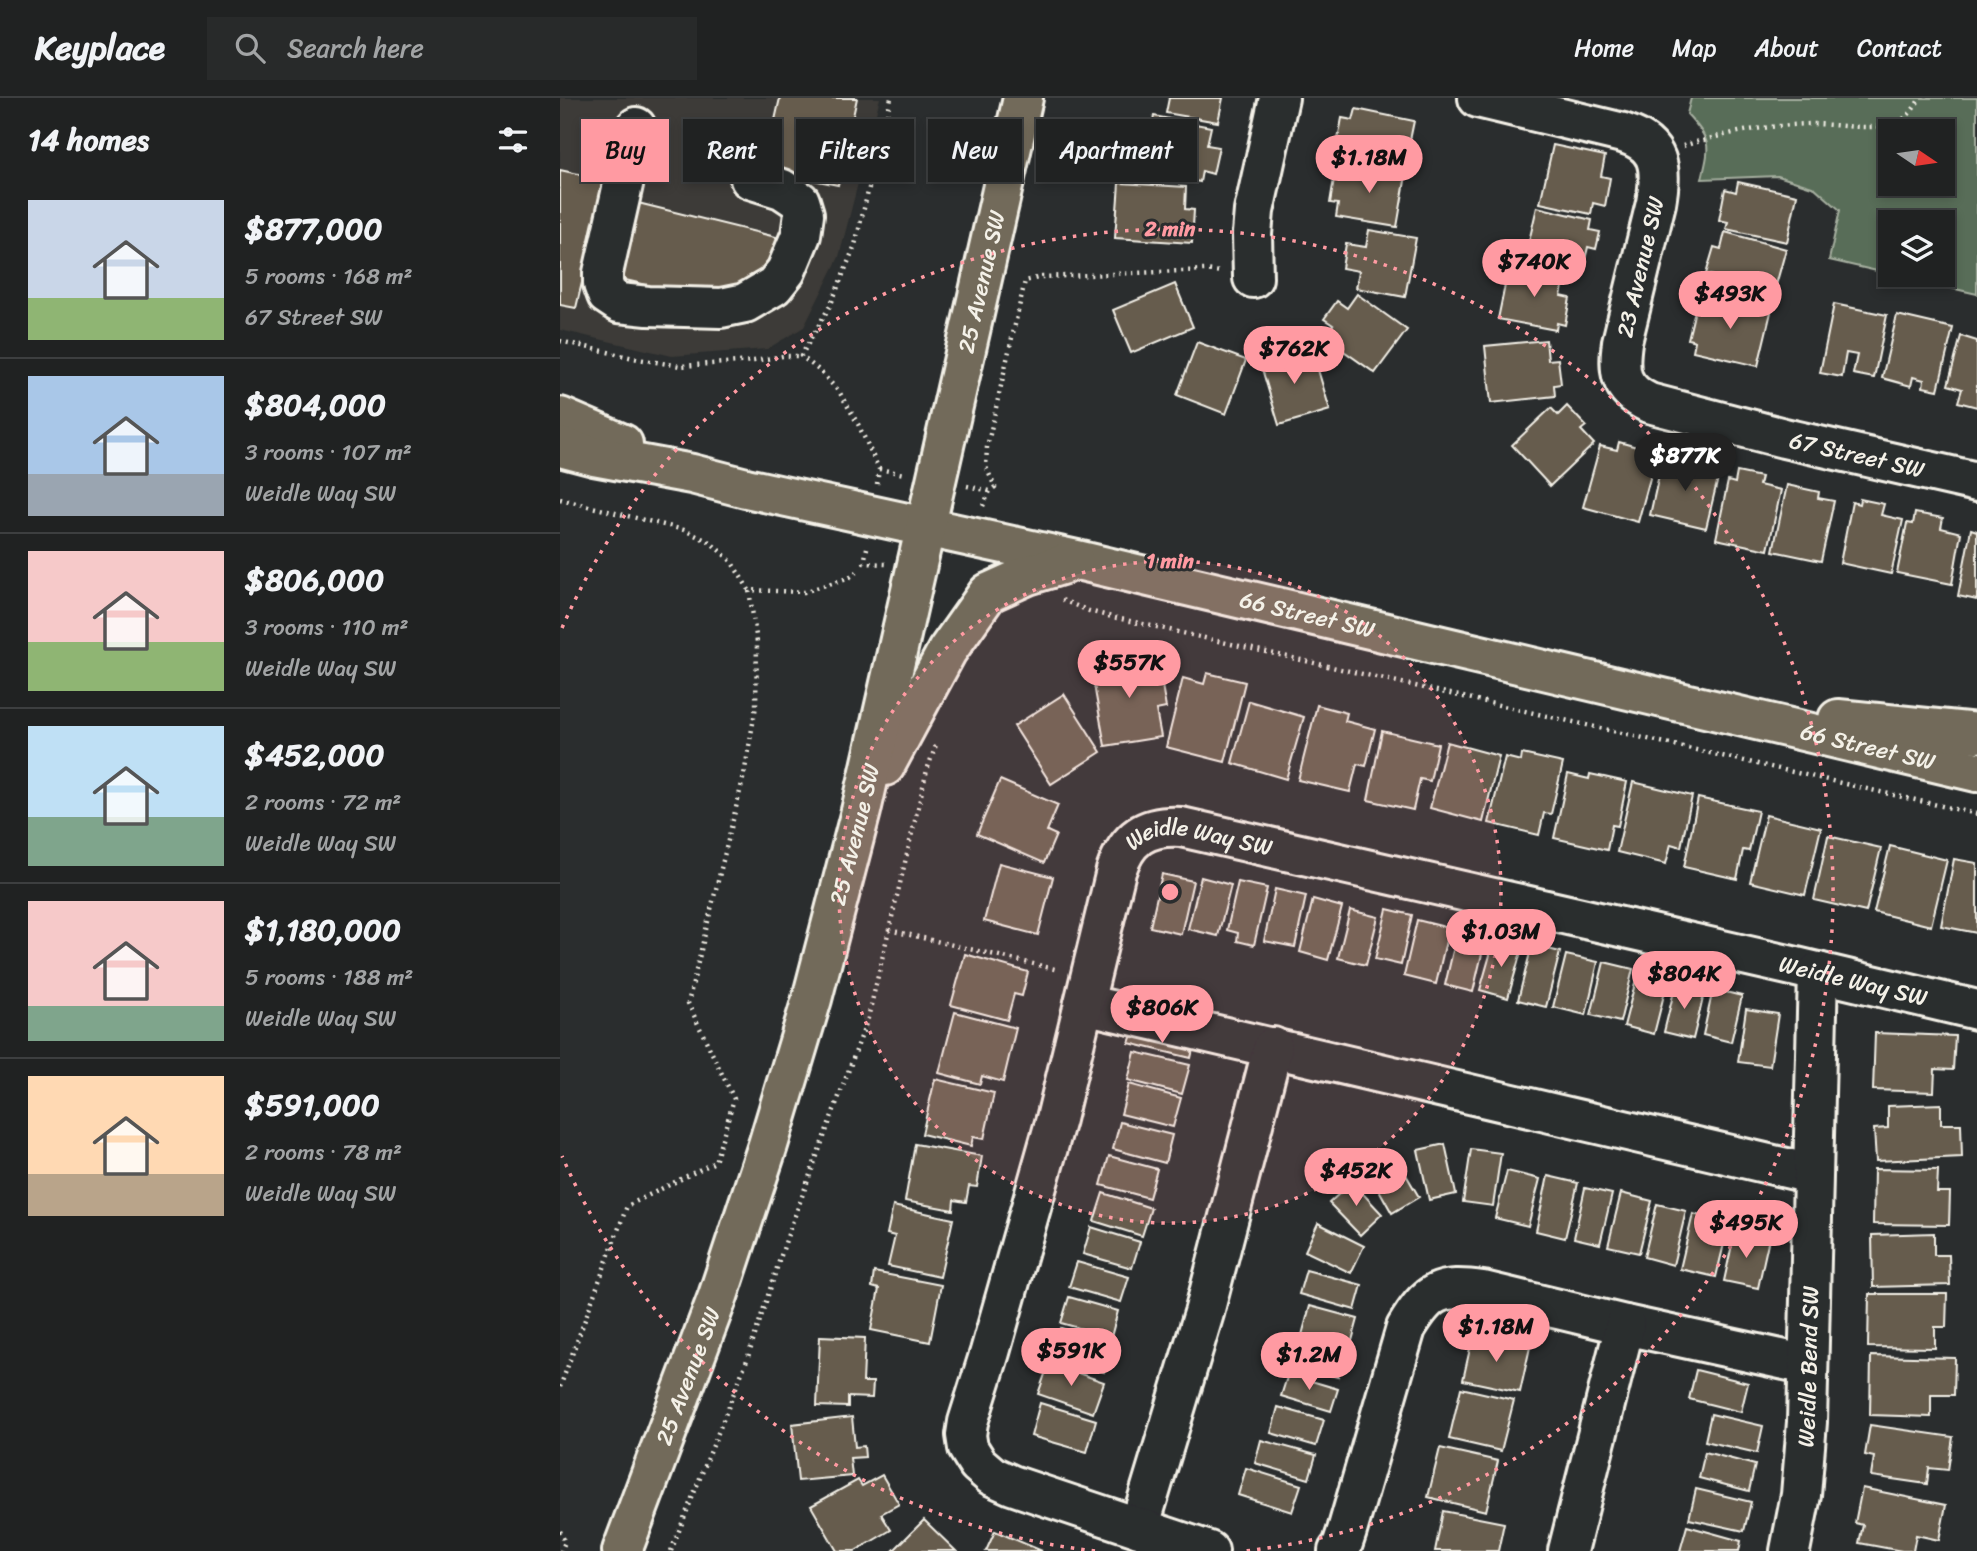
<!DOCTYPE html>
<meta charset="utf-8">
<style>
body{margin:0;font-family:Sriracha,sans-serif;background:#282a2a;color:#f1f3f6;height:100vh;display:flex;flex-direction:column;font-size:26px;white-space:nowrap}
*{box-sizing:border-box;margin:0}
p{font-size:23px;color:#a2a4a5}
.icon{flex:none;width:38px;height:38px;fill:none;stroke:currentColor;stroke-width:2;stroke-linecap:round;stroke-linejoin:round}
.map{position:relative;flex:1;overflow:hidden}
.drawer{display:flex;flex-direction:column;background:#202222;width:560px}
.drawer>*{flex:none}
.guide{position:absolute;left:21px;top:21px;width:665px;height:63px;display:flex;gap:14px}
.needle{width:46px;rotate:103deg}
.tools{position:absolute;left:1318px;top:21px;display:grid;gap:14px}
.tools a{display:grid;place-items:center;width:77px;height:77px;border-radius:0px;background:#202222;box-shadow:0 4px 10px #0003,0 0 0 2px #3d3f40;font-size:35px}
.price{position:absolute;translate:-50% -60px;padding:0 16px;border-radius:24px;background:#ff9aa2;color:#111;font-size:23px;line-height:46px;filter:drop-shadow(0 2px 4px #0008)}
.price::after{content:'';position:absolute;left:50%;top:42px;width:21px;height:16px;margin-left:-10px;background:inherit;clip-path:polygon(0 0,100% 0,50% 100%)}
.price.active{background:#222;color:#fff}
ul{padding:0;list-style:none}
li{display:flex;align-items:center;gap:21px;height:175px;padding:0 28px}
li+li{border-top:2px solid #3d3f40}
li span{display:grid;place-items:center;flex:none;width:196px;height:140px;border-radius:0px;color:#555}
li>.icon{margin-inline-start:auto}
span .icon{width:84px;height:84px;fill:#fffc;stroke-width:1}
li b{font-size:30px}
h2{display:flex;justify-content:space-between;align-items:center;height:84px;padding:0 28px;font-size:30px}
.tag{padding:0 24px;border-radius:0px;background:#202222;box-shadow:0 4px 10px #0003,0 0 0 2px #3d3f40;font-size:24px;line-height:63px}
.tag.active{background:#ff9aa2;color:#111}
header{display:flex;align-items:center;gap:42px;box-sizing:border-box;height:98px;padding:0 35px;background:#202222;border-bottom:2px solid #3d3f40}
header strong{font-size:33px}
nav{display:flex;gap:38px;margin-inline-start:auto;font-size:24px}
.search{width:490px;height:63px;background:#282a2a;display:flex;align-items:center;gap:18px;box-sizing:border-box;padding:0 24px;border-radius:0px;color:#a2a4a5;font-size:26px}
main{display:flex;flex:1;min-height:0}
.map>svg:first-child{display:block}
.built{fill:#3c3b37}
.green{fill:#586d58;stroke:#a6afa0;stroke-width:2;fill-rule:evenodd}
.building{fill:#665b4d;stroke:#f4f1e8;stroke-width:2}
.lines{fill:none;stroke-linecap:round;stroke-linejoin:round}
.minor-casing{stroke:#f4f1e8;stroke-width:44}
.major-casing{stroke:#f4f1e8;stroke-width:44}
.path{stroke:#f4f1e8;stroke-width:4.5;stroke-dasharray:2 5;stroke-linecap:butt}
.minor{stroke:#2a2d2e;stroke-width:38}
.major{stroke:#726b5a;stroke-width:38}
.ring{fill:none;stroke:#ff9aa2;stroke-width:3.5;stroke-dasharray:3.5 7}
.labels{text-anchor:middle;stroke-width:6;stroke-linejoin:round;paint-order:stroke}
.street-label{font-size:23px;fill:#f4f1e8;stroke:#2a2d2e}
.centre{fill:#ff9aa2;stroke:#2a2d2e;stroke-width:3.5}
.ring-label{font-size:21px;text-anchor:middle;font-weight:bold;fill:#ff9aa2;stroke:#2a2d2e;stroke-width:6;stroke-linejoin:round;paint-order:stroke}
</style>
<header>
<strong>Keyplace</strong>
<div class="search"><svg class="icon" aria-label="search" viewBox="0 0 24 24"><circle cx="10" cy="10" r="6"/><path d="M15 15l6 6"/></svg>Search here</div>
<nav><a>Home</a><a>Map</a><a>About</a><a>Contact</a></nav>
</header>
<main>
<section class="drawer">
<h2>14 homes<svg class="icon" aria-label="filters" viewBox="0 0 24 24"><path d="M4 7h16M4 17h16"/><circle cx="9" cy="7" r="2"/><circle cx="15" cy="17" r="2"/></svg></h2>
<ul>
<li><span style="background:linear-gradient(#c9d6e8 70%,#8fb573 0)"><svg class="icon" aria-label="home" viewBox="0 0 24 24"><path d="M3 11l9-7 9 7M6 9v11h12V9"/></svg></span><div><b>$877,000</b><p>5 rooms · 168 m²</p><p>67 Street SW</p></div></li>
<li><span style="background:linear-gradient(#a9c7e8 70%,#9aa5b1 0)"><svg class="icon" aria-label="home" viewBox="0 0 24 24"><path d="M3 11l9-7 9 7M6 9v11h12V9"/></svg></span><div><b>$804,000</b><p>3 rooms · 107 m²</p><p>Weidle Way SW</p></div></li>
<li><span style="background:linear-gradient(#f6c9c9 65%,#8fb573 0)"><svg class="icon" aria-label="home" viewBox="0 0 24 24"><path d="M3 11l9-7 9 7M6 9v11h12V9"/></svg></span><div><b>$806,000</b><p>3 rooms · 110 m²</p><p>Weidle Way SW</p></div></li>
<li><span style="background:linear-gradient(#bfe0f5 65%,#7fa58c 0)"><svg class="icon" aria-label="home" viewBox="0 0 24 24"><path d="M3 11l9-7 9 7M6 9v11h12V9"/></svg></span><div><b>$452,000</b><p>2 rooms · 72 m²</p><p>Weidle Way SW</p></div></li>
<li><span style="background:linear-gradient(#f6c9c9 75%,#7fa58c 0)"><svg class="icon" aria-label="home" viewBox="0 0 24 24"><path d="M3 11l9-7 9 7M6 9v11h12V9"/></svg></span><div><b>$1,180,000</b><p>5 rooms · 188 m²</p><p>Weidle Way SW</p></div></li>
<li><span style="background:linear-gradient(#ffd9b3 70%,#b9a48a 0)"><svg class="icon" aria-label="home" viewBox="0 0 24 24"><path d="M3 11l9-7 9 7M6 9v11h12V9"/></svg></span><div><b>$591,000</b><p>2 rooms · 78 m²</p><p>Weidle Way SW</p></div></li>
</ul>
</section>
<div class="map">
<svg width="1417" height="1453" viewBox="0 0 1417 1453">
<rect width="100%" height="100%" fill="#2a2d2e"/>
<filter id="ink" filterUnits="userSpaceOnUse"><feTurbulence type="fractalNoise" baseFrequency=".0143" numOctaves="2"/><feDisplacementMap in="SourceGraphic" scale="14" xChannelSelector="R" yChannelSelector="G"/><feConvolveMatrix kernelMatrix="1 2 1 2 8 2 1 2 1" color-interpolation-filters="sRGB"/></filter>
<g filter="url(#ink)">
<path class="built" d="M0 0H320L279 159 244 229 207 251 112 258 0 232Z"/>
<path class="green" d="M1131 0H1417V196L1334 177H1382V124H1330V176L1269 162 1280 112 1255 90 1218 78 1142 81C1150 47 1152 43 1127 16ZM1330 33H1382V86H1330Z"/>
<g class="building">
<path d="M220 0H297L278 87 253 82 255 75 246 73 245 81 199 71 207 30 213 31Z"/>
<path d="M609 0H663L658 24 606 15Z"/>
<path d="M796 11 854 23 844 71 783 58 785 48 777 47 782 20 793 22Z"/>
<path d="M594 18 651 29 647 47 659 49 653 76 642 73 640 84 583 72Z"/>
<path d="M993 47 1045 58 1041 78 1050 80 1045 108 1033 105 1031 116 980 105Z"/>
<path d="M786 66 846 77 837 129 776 119 778 106 770 105 775 75 784 77Z"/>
<path d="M0 72 46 82 16 210 0 207Z"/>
<path d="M1178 84 1237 97 1227 144 1166 131 1168 124 1159 122 1165 91 1176 94Z"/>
<path d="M559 85 626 89 625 111 634 112 632 145 555 140Z"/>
<path d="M78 105 224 141 216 175 152 202 61 181Z"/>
<path d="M977 109 1032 122 1030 132 1040 134 1036 151 1028 149 1021 178 964 165Z"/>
<path d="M809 132 856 140 845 199 796 190 799 173 782 170 786 146 806 149Z"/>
<path d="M1165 134 1226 151 1211 205 1151 188 1154 178 1146 176 1154 149 1161 151Z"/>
<path d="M949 168 1005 179 1001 198 1010 200 1005 227 997 225 996 232 938 221Z"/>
<path d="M615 186 633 229 571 255 553 212Z"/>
<path d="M797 196 847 232 815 275 764 239 773 227 764 221 777 203 787 210Z"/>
<path d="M1146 199 1211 214 1198 268 1133 253 1135 243 1128 241 1135 212 1142 214Z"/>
<path d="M1274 206 1327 217 1314 280 1293 276 1297 257 1286 255 1282 279 1260 275Z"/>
<path d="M1337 217 1393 230 1378 292 1363 289 1364 282 1353 279 1351 288 1322 280Z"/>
<path d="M1401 238 1417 243V309L1398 304 1402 291 1388 287Z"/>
<path d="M986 242 988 262 998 261 1001 286 994 287 995 298 931 305 925 248Z"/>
<path d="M637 244 686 262 666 316 617 297Z"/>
<path d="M734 251 736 260 753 255 770 312 719 327 699 261Z"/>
<path d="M1007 308 1026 328 1021 332 1034 346 990 388 952 347 991 310 998 317Z"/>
<path d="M1059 344 1084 351 1082 358 1095 362 1078 424 1023 409 1040 348 1057 352Z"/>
<path d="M1112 359 1141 366 1140 372 1159 376 1146 430 1090 417 1101 368 1110 371Z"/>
<path d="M1177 374 1201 379 1199 387 1221 392 1208 452 1156 441 1168 383 1175 385Z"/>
<path d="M1227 387 1259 394 1258 400 1274 403 1261 463 1213 453Z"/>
<path d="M1300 401 1324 406 1321 417 1343 422 1331 476 1280 465 1292 404 1299 406Z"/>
<path d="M1355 415 1383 420 1381 430 1401 435 1392 486 1337 475 1347 425 1353 426Z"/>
<path d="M1411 431 1417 433V502L1398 498Z"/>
<path d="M597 559 606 610 596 612 601 639 545 648 531 570Z"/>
<path d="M647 575 685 584 665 664 606 649 623 580 644 586Z"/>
<path d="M504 596 541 654 491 686 454 628Z"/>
<path d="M689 603 744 619 726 681 672 665Z"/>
<path d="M757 607 787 615 785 623 815 631 806 668 797 666 790 694 738 682Z"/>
<path d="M822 633 878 646 870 683 860 681 853 712 808 702Z"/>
<path d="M887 644 939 658 923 724 870 710Z"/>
<path d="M962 656 1003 665 991 716 984 715 979 737 929 725 945 659 961 663Z"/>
<path d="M1008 676 1029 681 1030 676 1067 684 1058 728 1052 727 1047 752 994 740Z"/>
<path d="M440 682 498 707 487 733 496 737 484 765 417 736Z"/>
<path d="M1073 684 1132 698 1121 749 1111 746 1106 766 1057 754Z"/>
<path d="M1138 700 1198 713 1189 753 1183 752 1177 781 1124 769Z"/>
<path d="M1206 717 1261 730 1245 797 1190 784Z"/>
<path d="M1268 738 1321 750 1306 814 1254 802Z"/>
<path d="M1330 748 1387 762 1371 828 1314 814Z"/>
<path d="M1394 761 1417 765V835L1381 828Z"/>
<path d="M439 765 493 779 478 837 424 823Z"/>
<path d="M602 776 633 783 621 836 590 829Z"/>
<path d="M641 779 671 787 658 838 628 831Z"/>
<path d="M678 784 707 790 694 847 677 843 678 835 667 832Z"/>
<path d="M715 791 746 798 735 849 704 843Z"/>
<path d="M753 801 782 809 768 862 740 854Z"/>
<path d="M827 811 852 817 841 867 815 861Z"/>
<path d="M790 812 818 819 806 867 778 860Z"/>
<path d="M857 822 889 830 876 886 844 878Z"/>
<path d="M897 836 925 843 913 894 885 887Z"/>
<path d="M934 843 962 850 948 900 920 892Z"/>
<path d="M972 847 1000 854 986 909 958 902Z"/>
<path d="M405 856 468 874 462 898 454 896 447 922 391 907Z"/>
<path d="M1006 857 1038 864 1026 917 993 909Z"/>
<path d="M1044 864 1073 871 1060 924 1031 917Z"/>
<path d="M1077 878 1107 885 1094 936 1064 928Z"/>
<path d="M1116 885 1145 892 1133 941 1104 934Z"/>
<path d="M1153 891 1182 898 1171 944 1143 937Z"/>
<path d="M1186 911 1218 916 1210 968 1178 964Z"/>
<path d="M395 914 456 930 443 984 422 978 420 986 379 975Z"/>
<path d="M573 934 634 947 631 960 569 945Z"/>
<path d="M1315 935 1395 938 1393 972 1375 971 1374 994 1313 992Z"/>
<path d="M575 954 630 967 622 996 568 982Z"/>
<path d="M375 981 434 995 424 1041 413 1039 411 1048 362 1036Z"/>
<path d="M569 986 621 1000 613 1029 561 1016Z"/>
<path d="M1381 1006V1026H1401L1402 1059 1316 1063 1314 1031 1328 1030V1008Z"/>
<path d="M560 1024 612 1037 605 1065 553 1051Z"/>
<path d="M355 1046 422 1058 417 1089 409 1088 406 1104 394 1102 393 1112 345 1103Z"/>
<path d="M885 1046 896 1096 869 1102 858 1052Z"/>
<path d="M911 1051 941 1055 933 1108 903 1104Z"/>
<path d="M549 1058 597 1071 589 1100 541 1087Z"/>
<path d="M835 1058 859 1099 832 1115 809 1074Z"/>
<path d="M1314 1071 1378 1072 1377 1094H1390L1389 1127 1313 1126Z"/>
<path d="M947 1073 980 1081 968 1128 935 1120Z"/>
<path d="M988 1078 1018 1085 1005 1140 976 1133Z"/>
<path d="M792 1084 822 1116 800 1137 769 1105Z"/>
<path d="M1025 1090 1052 1096 1040 1146 1014 1140Z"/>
<path d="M543 1095 591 1110 582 1138 534 1123Z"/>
<path d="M1061 1095 1092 1103 1079 1155 1048 1148Z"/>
<path d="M1097 1106 1126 1113 1113 1167 1084 1159Z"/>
<path d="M333 1108 393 1121 380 1179 328 1168 335 1138 327 1136Z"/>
<path d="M1133 1116 1169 1125 1156 1179 1120 1171Z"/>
<path d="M758 1125 804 1148 791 1175 745 1153Z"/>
<path d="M531 1129 580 1144 572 1170 523 1156Z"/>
<path d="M1175 1133 1209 1140 1198 1190 1164 1183Z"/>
<path d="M1374 1135V1157H1389L1390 1187 1313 1189 1312 1137Z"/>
<path d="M517 1164 569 1179 561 1204 509 1189Z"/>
<path d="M746 1172 802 1187 795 1212 739 1196Z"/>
<path d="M314 1174 381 1187 370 1244 311 1232 319 1191 312 1189Z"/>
<path d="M1309 1196H1387L1386 1229H1375V1250L1308 1249Z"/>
<path d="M509 1199 558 1213 551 1239 501 1225Z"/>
<path d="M750 1208 798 1221 790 1250 742 1237Z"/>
<path d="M501 1230 552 1246 544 1274 492 1257Z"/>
<path d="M913 1237 970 1249 960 1294 903 1282Z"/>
<path d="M260 1238 305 1240 303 1284H313L312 1300 288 1299V1309L257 1308Z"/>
<path d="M733 1243 784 1256 778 1279 727 1267Z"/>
<path d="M1311 1258 1395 1260 1394 1297H1371V1319L1310 1317Z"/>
<path d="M489 1265 544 1284 533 1315 478 1296Z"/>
<path d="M1136 1272 1188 1285 1181 1314 1129 1301Z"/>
<path d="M728 1276 778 1291 771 1313 721 1298Z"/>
<path d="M901 1290 954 1302 941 1353 889 1341Z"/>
<path d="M480 1305 536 1322 527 1354 471 1338Z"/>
<path d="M718 1309 764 1322 756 1348 711 1335Z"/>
<path d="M1151 1316 1203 1328 1197 1355 1145 1343Z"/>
<path d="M292 1319 295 1349 304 1348 305 1359 290 1360 292 1378 238 1383 232 1326Z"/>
<path d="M1310 1327 1393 1339 1388 1372 1369 1370 1367 1386 1311 1378 1314 1359 1305 1357Z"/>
<path d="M701 1342 756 1357 749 1381 695 1365Z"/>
<path d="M880 1350 938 1363 926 1413 868 1399Z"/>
<path d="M1145 1354 1195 1367 1189 1393 1139 1380Z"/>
<path d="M686 1370 741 1387 732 1414 678 1397Z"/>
<path d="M322 1377 339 1406 321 1416 331 1432 295 1453H277L251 1408 298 1382 302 1388Z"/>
<path d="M1302 1390 1386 1407 1379 1442 1356 1437 1353 1453H1342L1299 1445 1303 1427 1295 1425Z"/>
<path d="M1136 1391 1191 1404 1184 1433 1129 1421Z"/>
<path d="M883 1413 944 1425 938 1453H875Z"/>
<path d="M364 1422 396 1453H333Z"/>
<path d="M1127 1428 1181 1443 1179 1453H1120Z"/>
<path d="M435 1433 482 1453H426Z"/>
</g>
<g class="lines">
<defs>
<g id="minor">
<path id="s1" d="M918 0 1063 35C1101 47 1102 70 1096 105L1062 244C1058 273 1059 291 1089 305L1224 340 1417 384"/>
<path d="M76 29 43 175V186L47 197 59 205 88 208 161 210 185 205 214 188 226 173 241 137 244 116 240 103 222 91 190 81"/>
<path d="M693 180 692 136 694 113 719 0"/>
<path d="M524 906 1252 1076"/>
<path d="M579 1430 644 1215 713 949"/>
<path id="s2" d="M649 1453 452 1387 432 1378 418 1366 408 1350 406 1337 408 1324 430 1254 496 1021 556 773C567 740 585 727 621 729L1228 867 1417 912"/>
<path d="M778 1453 782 1448 787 1433 846 1230C868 1193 879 1187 923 1193L1065 1227 1248 1267"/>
<path d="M1008 1453 1065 1227"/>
<path id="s3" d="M1230 1453 1241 1397 1247 1324 1258 874"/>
</g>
<g id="major">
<path d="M0 319 63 346"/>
<path id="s4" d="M0 349 34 358 132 376 186 390 517 462 1417 674"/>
<path d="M1278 621 1417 635"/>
<path d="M325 668 387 553 428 495 468 477 514 463"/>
<path id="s5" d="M62 1453 158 1198 208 1047 252 901 301 713 463 0"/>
</g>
</defs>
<use href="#minor" class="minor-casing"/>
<use href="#major" class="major-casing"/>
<g class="path">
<path d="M1123 48C1165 35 1208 27 1252 26 1276 26 1305 32 1328 27 1345 24 1352 14 1360 0"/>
<path d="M0 243 78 261 120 268 194 263 223 258H241"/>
<path d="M319 371 344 376"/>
<path d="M317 386 319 371 298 326 280 295 260 273 241 258 271 206 295 147 331 0"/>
<path d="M407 388 430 393"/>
<path d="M0 401 124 432 150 444 171 463 189 492 244 494 290 479 298 473"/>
<path d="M423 408 430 393 435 389 426 369 427 349 465 183 482 179 645 172 661 174"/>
<path d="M307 450 304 465 326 466"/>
<path d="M502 502 529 513 548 518 1417 716"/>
<path d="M329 832 499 872"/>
<path d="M0 1289 67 1108 155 1064 174 1001 128 905 184 677 196 608 197 544 189 492"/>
<path d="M0 1433 5 1444 1 1453"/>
<path d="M111 1453 187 1262 227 1139 308 920 367 672 376 647"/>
</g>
<use href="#minor" class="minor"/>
<use href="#major" class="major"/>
</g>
</g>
<circle cx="610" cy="794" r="331" fill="#ff9aa2" fill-opacity=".12"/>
<g class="ring">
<circle cx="610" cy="794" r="331"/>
<path d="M535 1453A663 663 0 0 1 2 1058M2 530A663 663 0 1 1 685 1453"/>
</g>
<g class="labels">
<g class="street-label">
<text transform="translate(1080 169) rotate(-77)" y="8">23 Avenue SW</text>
<text dy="8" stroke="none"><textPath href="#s5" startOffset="1321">25 Avenue SW</textPath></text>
<text dy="8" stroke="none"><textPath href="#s1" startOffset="668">67 Street SW</textPath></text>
<text dy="8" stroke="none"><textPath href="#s4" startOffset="766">66 Street SW</textPath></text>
<text dy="8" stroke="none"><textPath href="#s4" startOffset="1342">66 Street SW</textPath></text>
<text dy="8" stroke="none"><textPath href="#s5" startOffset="754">25 Avenue SW</textPath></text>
<text dy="8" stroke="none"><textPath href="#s2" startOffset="968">Weidle Way SW</textPath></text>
<text dy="8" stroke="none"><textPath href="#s2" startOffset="1640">Weidle Way SW</textPath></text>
<text dy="8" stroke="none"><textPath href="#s3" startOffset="186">Weidle Bend SW</textPath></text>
<text dy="8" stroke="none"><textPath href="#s5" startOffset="187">25 Avenue SW</textPath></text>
</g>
</g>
<circle cx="610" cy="794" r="10" class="centre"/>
<g class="ring-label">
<text x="610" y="138">2 min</text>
<text x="610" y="470">1 min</text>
</g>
</svg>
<div class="tools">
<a><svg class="needle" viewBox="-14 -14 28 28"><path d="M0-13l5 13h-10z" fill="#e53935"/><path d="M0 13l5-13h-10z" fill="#a2a4a5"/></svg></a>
<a><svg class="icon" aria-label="layers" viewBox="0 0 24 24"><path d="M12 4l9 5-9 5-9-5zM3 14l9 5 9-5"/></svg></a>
</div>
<b class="price" style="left:809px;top:97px">$1.18M</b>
<b class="price" style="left:974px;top:201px">$740K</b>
<b class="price" style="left:1170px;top:233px">$493K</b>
<b class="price" style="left:734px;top:288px">$762K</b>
<b class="price active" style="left:1125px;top:395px">$877K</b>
<b class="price" style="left:569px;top:602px">$557K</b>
<b class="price" style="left:941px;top:871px">$1.03M</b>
<b class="price" style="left:1124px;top:913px">$804K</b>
<b class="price" style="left:602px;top:947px">$806K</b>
<b class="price" style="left:796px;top:1110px">$452K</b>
<b class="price" style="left:1186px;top:1162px">$495K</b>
<b class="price" style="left:936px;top:1266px">$1.18M</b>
<b class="price" style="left:511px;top:1290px">$591K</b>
<b class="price" style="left:749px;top:1294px">$1.2M</b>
<div class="guide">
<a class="tag active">Buy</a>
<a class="tag">Rent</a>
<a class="tag">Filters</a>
<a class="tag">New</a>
<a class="tag">Apartment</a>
</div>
</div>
</main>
